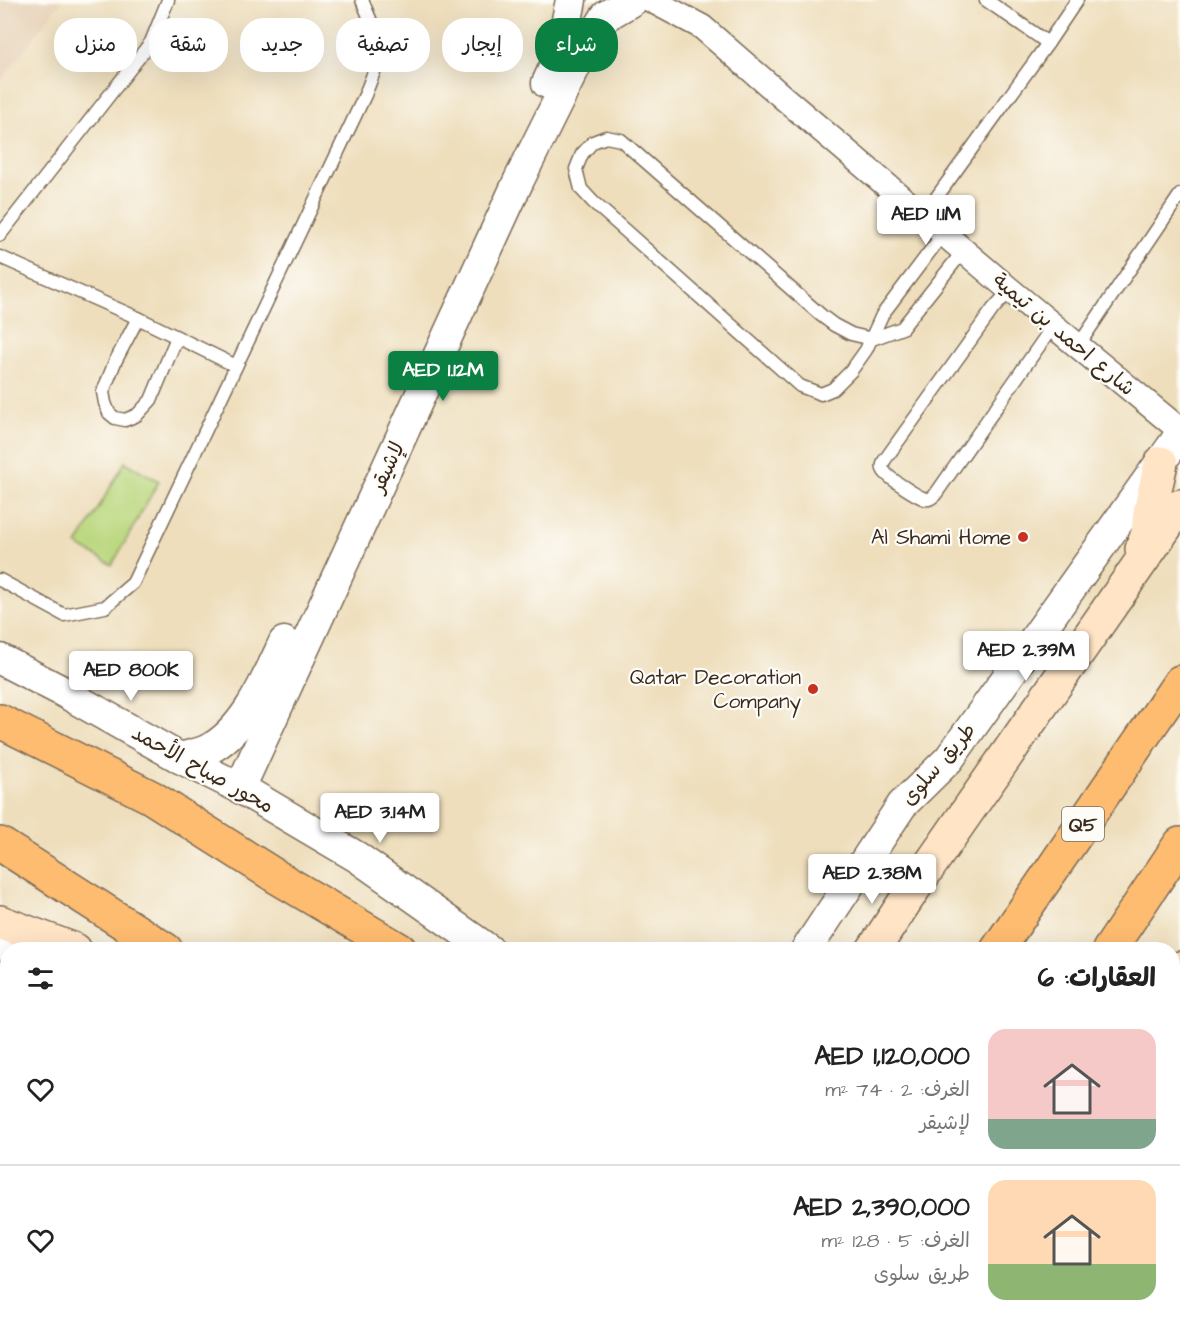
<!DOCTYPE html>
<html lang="ar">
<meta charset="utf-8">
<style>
body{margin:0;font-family:"Architects Daughter","Playpen Sans Arabic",sans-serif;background:#f2f2f2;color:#222;direction:rtl;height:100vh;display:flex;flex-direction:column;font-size:22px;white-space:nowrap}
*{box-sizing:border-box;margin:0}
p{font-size:20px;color:#767676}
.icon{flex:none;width:33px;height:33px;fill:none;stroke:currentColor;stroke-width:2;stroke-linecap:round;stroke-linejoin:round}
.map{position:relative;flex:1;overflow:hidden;direction:ltr}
.sheet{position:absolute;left:0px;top:942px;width:1180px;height:384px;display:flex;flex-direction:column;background:#fff;border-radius:24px 24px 0 0;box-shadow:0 6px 24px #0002;direction:rtl}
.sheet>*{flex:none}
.top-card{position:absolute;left:18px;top:18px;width:600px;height:54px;direction:rtl;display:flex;gap:12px}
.price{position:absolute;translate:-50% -51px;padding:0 14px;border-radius:6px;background:#fff;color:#222;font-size:20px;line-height:39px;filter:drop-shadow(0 2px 3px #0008)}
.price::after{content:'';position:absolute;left:50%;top:36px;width:18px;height:14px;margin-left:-9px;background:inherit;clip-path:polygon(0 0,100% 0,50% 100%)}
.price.on{background:#0b8043;color:#fff}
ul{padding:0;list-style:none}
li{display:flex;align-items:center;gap:18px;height:150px;padding:0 24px}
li+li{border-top:2px solid #e0e0e0}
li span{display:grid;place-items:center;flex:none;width:168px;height:120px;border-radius:18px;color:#555}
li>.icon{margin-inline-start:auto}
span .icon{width:72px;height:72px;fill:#fffc;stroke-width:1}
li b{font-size:26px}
h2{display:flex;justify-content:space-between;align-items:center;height:72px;padding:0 24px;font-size:26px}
.pill{padding:0 21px;border-radius:24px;background:#fff;box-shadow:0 6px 24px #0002;font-size:21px;line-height:54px}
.pill.on{background:#0b8043;color:#fff}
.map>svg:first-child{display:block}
.built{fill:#e6d0b5}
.green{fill:#bad77d;stroke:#7a804e;stroke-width:1.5}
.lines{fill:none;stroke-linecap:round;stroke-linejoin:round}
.service-casing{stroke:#7a6955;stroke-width:15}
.minor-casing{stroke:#7a6955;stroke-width:27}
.tertiary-casing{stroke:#7a6955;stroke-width:33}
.secondary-casing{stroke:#7a6955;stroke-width:36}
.trunk-casing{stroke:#7a6955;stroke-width:36}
.motorway-casing{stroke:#7a6955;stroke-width:36}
.service{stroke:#fff;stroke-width:12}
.minor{stroke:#fff;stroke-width:24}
.tertiary{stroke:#fff;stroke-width:30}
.secondary{stroke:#ffe4c6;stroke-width:33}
.trunk{stroke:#febc70;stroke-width:33}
.motorway{stroke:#febc70;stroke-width:33}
.poi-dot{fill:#c8321e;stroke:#fdfcf7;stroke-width:2}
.labels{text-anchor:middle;stroke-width:4.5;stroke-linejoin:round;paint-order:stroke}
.shield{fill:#fdfcf7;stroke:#75695f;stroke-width:1.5}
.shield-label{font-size:20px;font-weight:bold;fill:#3b2a1e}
.street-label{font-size:21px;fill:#3b2a1e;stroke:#fdfcf7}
.poi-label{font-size:21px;fill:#3b2a1e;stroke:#fdfcf7;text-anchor:end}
</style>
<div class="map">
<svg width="1180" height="1326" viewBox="0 0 1180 1326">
<rect width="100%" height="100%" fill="#fdfcf7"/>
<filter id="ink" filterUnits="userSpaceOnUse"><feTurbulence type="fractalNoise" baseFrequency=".0167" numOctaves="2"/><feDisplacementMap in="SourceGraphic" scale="12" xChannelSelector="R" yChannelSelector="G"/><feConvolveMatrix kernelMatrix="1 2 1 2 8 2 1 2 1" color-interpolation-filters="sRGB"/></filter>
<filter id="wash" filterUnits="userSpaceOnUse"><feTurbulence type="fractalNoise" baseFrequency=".008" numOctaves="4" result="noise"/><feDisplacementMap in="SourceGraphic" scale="24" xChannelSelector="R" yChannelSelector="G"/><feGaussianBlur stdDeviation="1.35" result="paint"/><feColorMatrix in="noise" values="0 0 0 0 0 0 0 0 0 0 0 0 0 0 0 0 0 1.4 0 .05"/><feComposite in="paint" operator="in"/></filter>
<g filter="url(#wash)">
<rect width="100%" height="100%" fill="#eedebc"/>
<path class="built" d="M0 0H62L0 82Z"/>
<path class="green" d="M125 462 159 481 112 565 77 545Z"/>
</g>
<g filter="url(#ink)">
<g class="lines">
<defs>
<g id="service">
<path d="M986 0 1048 43"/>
<path d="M923 216 1048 43 1077 0"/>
<path d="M943 234 882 315 866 350 851 371 833 389 821 394 800 386 593 202 581 189 576 169 582 154 593 142 606 137 621 140 822 316 834 325 851 334 872 339 902 328 964 250"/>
<path d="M0 235 151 42 168 0"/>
<path d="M0 257 138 318 236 366"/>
<path d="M1010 290 993 309 884 461C883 465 881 467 884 471 887 477 919 498 926 499 930 500 932 497 935 495L1053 326"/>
<path d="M138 318 115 362 103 392 105 403 109 413 115 418 125 420 137 415 151 400 177 337"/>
<path d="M1078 346 1180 195"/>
<path d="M0 580 64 615 105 607 133 583 365 95 379 59 378 38 362 0"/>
<path d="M1173 1093 1180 1082"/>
<path d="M1088 1318 1089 1326"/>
</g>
<g id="minor">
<path d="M651 0 702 27 785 99 1010 290 1180 430"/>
<path d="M0 1235 8 1239"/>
<path d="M140 1318 153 1326"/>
</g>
<g id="tertiary">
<path d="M547 83 560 55 571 0"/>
<path d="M0 659 60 690 180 758 240 788 357 857 489 950"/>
<path d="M180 758C189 755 199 754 207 750 245 732 267 678 284 642"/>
<path d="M240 788 519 180 577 63 606 16 633 0"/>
<path d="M0 942 13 950"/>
<path d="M806 950 902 805 949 759 1180 435"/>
<path d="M669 1318 681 1326"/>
<path d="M1025 1318 1036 1326"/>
</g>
<g id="secondary">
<path d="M1142 549 1148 533 1150 512 1161 463"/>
<path d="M0 922 75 950"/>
<path d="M873 950 914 888 1180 506"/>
<path d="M1173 978 1180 968"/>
<path d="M585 1318 586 1326"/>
<path d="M805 1318V1326"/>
<path d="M849 1318 871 1326"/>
<path d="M1052 1318 1054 1326"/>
<path d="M625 1326 630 1318"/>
<path d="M956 1326 961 1318"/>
</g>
<g id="trunk">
<path d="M0 721 151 797 277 877 400 950"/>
<path d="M0 844 166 950"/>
<path d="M763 1318 776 1326"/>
<path d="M982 1318 994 1326"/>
</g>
<g id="motorway">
<path d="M997 950 1180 682"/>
<path d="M1109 950 1180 844"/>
</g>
</defs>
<use href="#service" class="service-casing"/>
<use href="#minor" class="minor-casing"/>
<use href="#tertiary" class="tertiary-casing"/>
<use href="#secondary" class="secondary-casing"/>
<use href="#trunk" class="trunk-casing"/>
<use href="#motorway" class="motorway-casing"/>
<use href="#service" class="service"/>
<use href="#minor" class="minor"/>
<use href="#tertiary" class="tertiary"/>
<use href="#secondary" class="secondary"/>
<use href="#trunk" class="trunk"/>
<use href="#motorway" class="motorway"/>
</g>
</g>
<g class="poi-dot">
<circle cx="1023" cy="537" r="6"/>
<circle cx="813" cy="689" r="6"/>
</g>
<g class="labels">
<rect class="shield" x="1062" y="807" width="42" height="34" rx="4.5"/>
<g class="shield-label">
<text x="1083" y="831">Q5</text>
</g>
<g class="street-label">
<text transform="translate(1064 334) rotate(40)" y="7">شارع احمد بن تيمية</text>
<text transform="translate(387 467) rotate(-65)" y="7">لإشيقر</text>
<text transform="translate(938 764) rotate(-49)" y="7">طريق سلوى</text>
<text transform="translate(203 769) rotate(29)" y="7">محور صباح الأحمد</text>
</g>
<g class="poi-label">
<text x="1011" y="544">Al Shami Home</text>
<text x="801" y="684">Qatar Decoration<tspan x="801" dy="24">Company</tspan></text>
</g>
</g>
</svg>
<b class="price" style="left:926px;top:246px">AED 1.1M</b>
<b class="price on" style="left:443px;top:402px">AED 1.12M</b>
<b class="price" style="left:1026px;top:682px">AED 2.39M</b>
<b class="price" style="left:131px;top:702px">AED 800K</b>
<b class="price" style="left:380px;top:844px">AED 3.14M</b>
<b class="price" style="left:872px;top:905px">AED 2.38M</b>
<div class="top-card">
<a class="pill on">شراء</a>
<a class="pill">إيجار</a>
<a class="pill">تصفية</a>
<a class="pill">جديد</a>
<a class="pill">شقة</a>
<a class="pill">منزل</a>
</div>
<section class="sheet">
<h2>العقارات: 6<svg class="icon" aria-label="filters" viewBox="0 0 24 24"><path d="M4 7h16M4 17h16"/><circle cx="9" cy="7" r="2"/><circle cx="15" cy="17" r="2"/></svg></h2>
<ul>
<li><span style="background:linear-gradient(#f6c9c9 75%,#7fa58c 0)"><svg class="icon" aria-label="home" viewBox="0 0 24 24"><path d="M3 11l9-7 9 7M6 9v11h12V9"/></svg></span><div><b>AED 1,120,000</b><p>الغرف: 2 · 74 m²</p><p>لإشيقر</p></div><svg class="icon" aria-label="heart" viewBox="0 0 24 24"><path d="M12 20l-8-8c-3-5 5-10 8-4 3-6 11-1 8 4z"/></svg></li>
<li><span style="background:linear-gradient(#ffd9b3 70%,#8fb573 0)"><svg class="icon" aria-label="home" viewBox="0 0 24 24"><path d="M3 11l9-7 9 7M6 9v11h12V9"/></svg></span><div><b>AED 2,390,000</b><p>الغرف: 5 · 128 m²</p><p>طريق سلوى</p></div><svg class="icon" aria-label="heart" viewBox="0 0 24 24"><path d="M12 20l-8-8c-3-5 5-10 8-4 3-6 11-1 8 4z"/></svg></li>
</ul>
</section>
</div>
